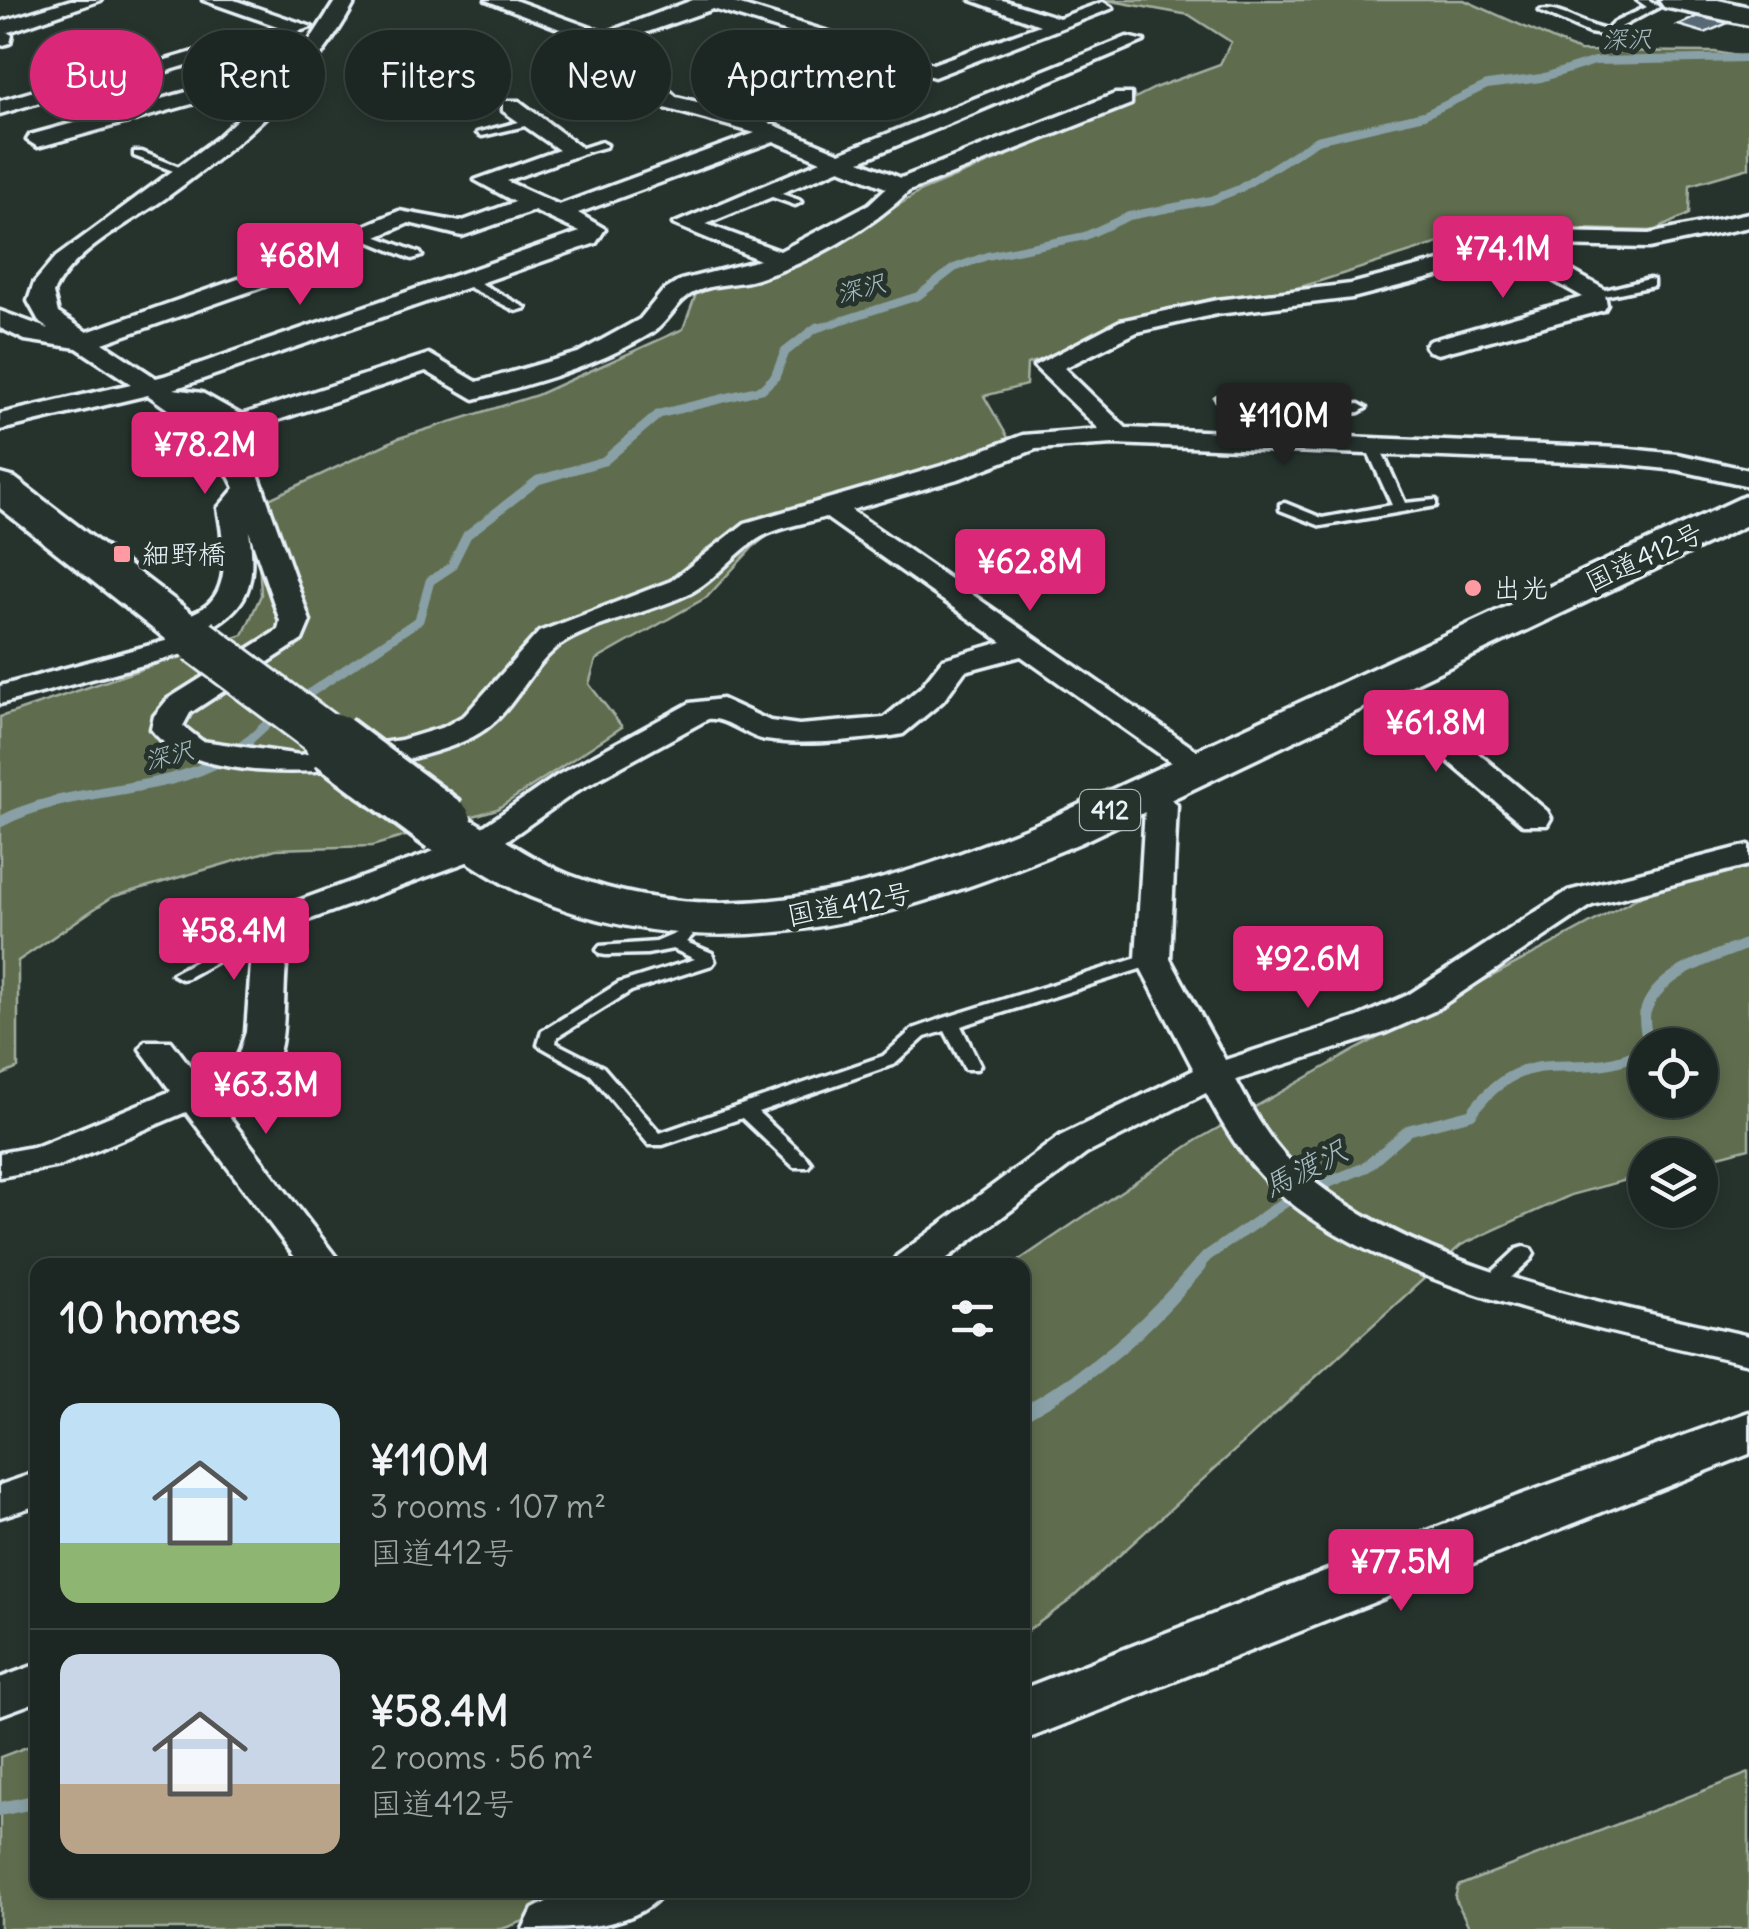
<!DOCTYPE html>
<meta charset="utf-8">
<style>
body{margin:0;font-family:Delius,"Klee One",sans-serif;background:#252e2a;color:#f1f3f6;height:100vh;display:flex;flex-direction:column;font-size:38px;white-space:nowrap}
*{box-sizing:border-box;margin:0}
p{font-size:32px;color:#a0a5a5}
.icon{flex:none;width:55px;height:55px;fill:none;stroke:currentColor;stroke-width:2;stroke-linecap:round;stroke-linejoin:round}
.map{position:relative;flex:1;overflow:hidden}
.drawer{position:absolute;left:30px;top:1258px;width:1000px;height:640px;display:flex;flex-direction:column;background:#1c2622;border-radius:20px;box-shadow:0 5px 15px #0003,0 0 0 2px #3a4340}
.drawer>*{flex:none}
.banner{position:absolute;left:30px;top:30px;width:1000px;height:90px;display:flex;gap:20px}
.tools{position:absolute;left:1628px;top:1028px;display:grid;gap:20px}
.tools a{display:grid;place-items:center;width:90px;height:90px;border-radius:50%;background:#1c2622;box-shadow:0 5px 15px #0003,0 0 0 2px #3a4340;font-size:50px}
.price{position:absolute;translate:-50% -85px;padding:0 22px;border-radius:10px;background:#db2777;color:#fff;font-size:32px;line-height:65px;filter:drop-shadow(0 2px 5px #0008)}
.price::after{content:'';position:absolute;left:50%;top:60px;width:30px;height:22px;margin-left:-15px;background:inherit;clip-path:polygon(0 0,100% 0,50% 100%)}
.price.on{background:#222;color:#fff}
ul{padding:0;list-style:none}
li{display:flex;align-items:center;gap:30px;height:250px;padding:0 30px}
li+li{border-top:2px solid #3a4340}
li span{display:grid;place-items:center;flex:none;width:280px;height:200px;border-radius:20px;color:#555}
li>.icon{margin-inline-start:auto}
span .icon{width:120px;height:120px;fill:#fffc;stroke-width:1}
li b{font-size:42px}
h2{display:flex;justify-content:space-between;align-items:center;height:120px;padding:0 30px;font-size:42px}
.chip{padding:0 35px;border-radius:45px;background:#1c2622;box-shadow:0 5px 15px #0003,0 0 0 2px #3a4340;font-size:35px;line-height:90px}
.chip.on{background:#db2777;color:#fff}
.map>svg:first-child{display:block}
.green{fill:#5f6c4d;stroke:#a4aea2;stroke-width:2.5;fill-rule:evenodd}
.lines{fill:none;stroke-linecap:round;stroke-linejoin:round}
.stream-far3{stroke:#88a0a6;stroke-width:8}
.stream-far2{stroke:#88a0a6;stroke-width:9}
.stream-far1{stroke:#88a0a6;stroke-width:11}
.stream{stroke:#88a0a6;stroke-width:14}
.building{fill:#586774;stroke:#e8f1f8;stroke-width:2.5}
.lane-casing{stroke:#e8f1f8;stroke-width:7}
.street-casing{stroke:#e8f1f8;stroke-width:7}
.secondary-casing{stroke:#e8f1f8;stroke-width:7}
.primary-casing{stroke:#e8f1f8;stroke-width:7}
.highway-casing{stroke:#e8f1f8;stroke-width:7}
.lane{fill:#26332d;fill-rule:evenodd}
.street{fill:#26332d;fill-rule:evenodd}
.secondary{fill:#26332d;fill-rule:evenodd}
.primary{fill:#26332d;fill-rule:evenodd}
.highway{fill:#26332d;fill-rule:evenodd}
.highway-bridge-far1-casing{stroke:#e8f1f8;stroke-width:50;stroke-linecap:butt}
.highway-bridge-casing{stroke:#e8f1f8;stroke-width:64;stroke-linecap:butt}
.highway-bridge-far1{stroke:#26332d;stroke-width:44}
.highway-bridge{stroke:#26332d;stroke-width:56}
.poi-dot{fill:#ff9aa2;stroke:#26332d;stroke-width:4}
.labels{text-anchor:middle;stroke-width:10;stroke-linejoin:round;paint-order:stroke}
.far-water-label{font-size:25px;font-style:italic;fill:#a8bbc1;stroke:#26332d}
.shield{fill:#26332d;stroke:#aeb8bb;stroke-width:2.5}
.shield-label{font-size:25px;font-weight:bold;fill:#e8f1f8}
.poi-label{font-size:28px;fill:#e8f1f8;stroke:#26332d;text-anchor:start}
.street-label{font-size:28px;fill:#e8f1f8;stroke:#26332d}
.water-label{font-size:30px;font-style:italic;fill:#a8bbc1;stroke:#26332d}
</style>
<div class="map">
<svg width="1749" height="1929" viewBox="0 0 1749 1929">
<rect width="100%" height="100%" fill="#26332d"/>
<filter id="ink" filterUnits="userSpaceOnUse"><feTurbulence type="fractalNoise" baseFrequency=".01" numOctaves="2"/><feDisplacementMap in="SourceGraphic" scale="20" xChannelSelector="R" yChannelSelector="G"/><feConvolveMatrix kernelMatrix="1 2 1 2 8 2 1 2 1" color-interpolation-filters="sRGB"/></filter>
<g filter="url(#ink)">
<g class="green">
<path d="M1106 0H1464L1579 51 1715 52 1749 58V168L1690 185 1689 214 1653 231 1489 227 1314 283 1027 364 1026 385 984 396 1014 448 798 512 753 547 707 597 596 660 589 684 622 727 497 809 372 846 276 849 112 897 18 961V1068L0 1076V717L243 635 261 595 256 505 399 438 537 395 683 329 696 294 842 240 921 191 1077 127 1157 87 1220 64 1231 42 1189 15Z"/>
<path d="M1749 863V1148L1700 1161V1155H1645V1175L1571 1195 1461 1245 1069 1601 1023 1634 1022 1265H1012L1197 1140 1355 1050 1641 896ZM1645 1045H1700V1100H1645Z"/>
<path d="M37 1743 38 1890H609L502 1929H0V1757Z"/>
<path d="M1749 1773V1929H1470L1455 1898 1458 1886Z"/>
</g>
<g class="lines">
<path class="stream-far3" d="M812 330 918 296 954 268 987 256 1085 236 1129 216 1211 200 1239 189 1317 140 1424 115 1487 85 1541 78 1595 61 1749 58"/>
<g class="stream-far2">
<path d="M298 701 419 620 430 581 451 567 467 535 538 480 604 461 659 414 762 389 775 377 785 352 817 327"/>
<path d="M245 744 278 714"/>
</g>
<g class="stream-far1">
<path d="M0 822C78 780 179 800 248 742"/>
<path d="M1648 1045C1647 1034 1643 1024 1645 1013 1656 972 1715 957 1749 943"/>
<path d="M1196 1268 1207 1256 1291 1198 1366 1167 1409 1130 1471 1114C1528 1034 1575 1088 1645 1050"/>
</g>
<g class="stream">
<path d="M1022 1414C1097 1372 1143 1331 1199 1266"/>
<path d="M0 1809 38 1801"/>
</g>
</g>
<path class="building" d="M1708 12 1735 20 1705 33 1678 25Z"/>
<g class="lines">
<defs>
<g id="lane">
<path d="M1637 0H1649L1659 7 1621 27 1610 36 1589 33 1539 11C1558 6 1586 27 1607 30L1613 23 1647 7Z"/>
<path d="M0 28 12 35 10 43 0 46Z"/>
<path d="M534 118 539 121 538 123 482 136 477 133Z"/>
<path d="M601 142 607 145 605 147 576 155 570 152Z"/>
<path d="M134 152H142L194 173 184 175 134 156Z"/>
<path d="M765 188 799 200 801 202 795 205 761 193V189Z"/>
<path d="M362 231 420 253 422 256 412 259 358 237 356 235Z"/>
<path d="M461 277H469L526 308 516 311 461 283Z"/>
<path d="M1649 279 1653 280V286L1595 298 1589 294Z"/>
<path d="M1223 394 1228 395 1246 419 1280 418 1359 404 1366 408 1359 412 1280 426 1252 427 1257 433 1250 437 1245 436 1216 398Z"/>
<path d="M239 420 244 421 273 450V456H263L234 427V421Z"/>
<path d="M1371 439 1378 443 1405 503 1436 500V506L1321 526 1280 510V504L1285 503 1322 518 1392 505 1364 443Z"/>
<path d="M684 930 693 935 686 942 712 953 715 961 712 965 631 991 557 1037 556 1043 603 1067 660 1133 883 1056 913 1029 944 1018 1147 955H1159L1162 959 1159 963 961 1026 980 1065 977 1069H965L945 1031 925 1037 895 1064 758 1112 808 1159 811 1163 808 1167H794L742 1118 663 1145H649L591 1075 538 1045 542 1031 619 983 695 959 673 949 647 954 606 955 600 954 597 950 600 946 656 942Z"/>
<path d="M249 932 272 933 281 938 272 943 252 942 187 978 181 979 172 974Z"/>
<path d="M1524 1247 1531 1249 1534 1254 1531 1259 1499 1289H1485L1482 1284 1485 1279 1517 1249Z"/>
</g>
<g id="street">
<path d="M71 0H101L0 35V22Z"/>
<path d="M203 0H234L312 27 85 96 43 101 0 114V101L41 89 76 86 280 27Z"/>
<path d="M336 0H356C313 82 245 140 171 194 134 222 73 249 53 293L58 313 87 332 244 277 399 211 460 222 515 202 475 180 559 150 503 111V101H519L587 152 506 181 559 205 755 133 661 107 598 44 486 0H514L605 33 693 0H724L933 64 1040 25 971 0H1002L1059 18 1103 2 1113 8 934 77 713 9 619 42 676 97 748 114 840 153 1127 37 1144 41 860 161 901 178 1115 94H1131V104L909 191C869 230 811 262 757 279 738 285 716 283 697 291 677 299 670 321 653 332 598 366 536 383 474 399L426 371 248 430H231L257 471 310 621 302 640 190 713 183 726 202 741 300 755 401 740 444 727 465 715 539 632 671 581 745 523 941 466 1023 435 1099 429 1034 366 1120 321 1217 300 1351 284 1551 232 1649 234 1749 213V227L1649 248 1551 246 1535 250 1604 289 1607 305 1604 310 1438 354 1429 351 1425 346 1429 341 1583 297 1511 257 1352 298 1217 314 1137 332 1064 368 1126 428 1620 448 1677 454 1749 470V486L1677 470 1620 464 1114 444 1036 449 961 478 851 510 1210 760 1215 767 1210 774H1188L1021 656 965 671 943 701 903 734 892 736C850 740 808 746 766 740 746 737 728 717 708 719L580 789 486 855 300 923C269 964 302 1052 260 1081 248 1089 229 1094 216 1100L342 1265H301L186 1112 59 1166 0 1177V1153L38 1146 171 1091 140 1049 145 1041H171L200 1079 235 1065 246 1032 252 950 276 909 462 841 558 775 690 703 722 699 770 721 799 725 884 718 921 687 943 659 1002 642 825 517C807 523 785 526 767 534 737 548 717 580 688 594 653 612 589 624 560 645 530 667 515 709 484 730 424 773 199 797 151 729L154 716 168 699 278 630 280 621 249 531C256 584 250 609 200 633L213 641 209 647 0 704V686L180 637 169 629C178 618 192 615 203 608 234 588 223 538 218 508L235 488 210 439 148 395 0 430V414L131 384 77 348 25 340 0 328V311L49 329 40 323 28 301 34 283 56 257 217 138 281 79 38 147 27 140 30 135 296 62ZM774 141 821 161 673 224 760 260 681 280 662 292 640 319 578 353 477 382 429 354 241 415 202 393 174 389 596 243 605 229 578 213ZM840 169 886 188 869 204 780 251 706 224ZM534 211 580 232 164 376 156 378 103 343 262 287 409 223 462 236Z"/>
<path d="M1367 680 1423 707 1547 811 1551 818 1547 825H1523L1401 721 1356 696 1352 689 1356 682Z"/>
<path d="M1146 783 1157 786 1177 805 1170 959 1225 1060 1358 1017 1408 995 1568 891 1749 845V865L1592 905 1434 1011 1384 1033 1236 1080C1254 1114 1272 1147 1302 1172 1424 1273 1599 1301 1749 1336V1364C1611 1332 1374 1286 1272 1186 1243 1159 1224 1128 1206 1093L1086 1154 938 1265H891L897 1256 1060 1136 1194 1070 1136 959 1145 808 1130 793Z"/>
<path d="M38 1472V1505L0 1517V1485Z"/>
<path d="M38 1664V1701L0 1715V1678Z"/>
</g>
<g id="secondary">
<path d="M1749 1412V1454L1022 1741V1689L1515 1497Z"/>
<path d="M569 1890H665C639 1929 573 1929 523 1929L533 1909Z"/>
</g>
<path id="primary" d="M1659 0H1718L1749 7V25L1664 7Z"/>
<g id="highway">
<path d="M0 474 15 478 215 631 221 641 215 651 198 655 181 651 0 508Z"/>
<path d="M1749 494V524L1080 843C900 918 722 976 531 897 495 882 460 856 426 836L418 825 426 814 444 810 462 814C497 834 532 860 569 875 731 938 892 883 1044 821Z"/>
</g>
</defs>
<use href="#lane" class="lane-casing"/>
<use href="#street" class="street-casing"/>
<use href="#secondary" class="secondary-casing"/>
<use href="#primary" class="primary-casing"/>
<use href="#highway" class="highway-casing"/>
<use href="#lane" class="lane"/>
<use href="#street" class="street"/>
<use href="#secondary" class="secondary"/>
<use href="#primary" class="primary"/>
<use href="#highway" class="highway"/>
<defs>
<path id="highway-bridge-far1" d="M198 641 336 744"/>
<path id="highway-bridge" d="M333 742 444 825"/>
</defs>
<use href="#highway-bridge-far1" class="highway-bridge-far1-casing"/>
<use href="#highway-bridge" class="highway-bridge-casing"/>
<use href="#highway-bridge-far1" class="highway-bridge-far1"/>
<use href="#highway-bridge" class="highway-bridge"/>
</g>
</g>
<g class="poi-dot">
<rect x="112" y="544" width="20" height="20" rx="5"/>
<circle cx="1473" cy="588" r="10"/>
</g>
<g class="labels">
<g class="far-water-label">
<text transform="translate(1627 39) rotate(-2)" y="9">深沢</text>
<text transform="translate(861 288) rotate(-15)" y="9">深沢</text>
<text transform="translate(169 755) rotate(-15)" y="9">深沢</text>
</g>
<rect class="shield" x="1080" y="790" width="60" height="40" rx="8"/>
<g class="shield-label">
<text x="1110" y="819">412</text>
</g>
<g class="poi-label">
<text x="142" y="564">細野橋</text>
<text x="1493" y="598">出光</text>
</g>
<g class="street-label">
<text transform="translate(1644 557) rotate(-25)" y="10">国道412号</text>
<text transform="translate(849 904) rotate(-11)" y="10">国道412号</text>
</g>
<g class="water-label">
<text transform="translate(1305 1169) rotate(-27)" y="10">馬渡沢</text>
</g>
</g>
</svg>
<div class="tools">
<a><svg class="icon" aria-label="locate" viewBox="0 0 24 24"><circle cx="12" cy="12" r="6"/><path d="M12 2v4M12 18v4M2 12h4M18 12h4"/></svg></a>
<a><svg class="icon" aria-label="layers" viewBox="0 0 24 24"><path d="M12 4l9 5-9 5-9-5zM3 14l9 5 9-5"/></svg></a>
</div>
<b class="price" style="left:1503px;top:301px">¥74.1M</b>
<b class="price" style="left:300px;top:308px">¥68M</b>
<b class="price on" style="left:1284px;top:468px">¥110M</b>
<b class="price" style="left:205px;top:497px">¥78.2M</b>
<b class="price" style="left:1030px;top:614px">¥62.8M</b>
<b class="price" style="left:1436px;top:775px">¥61.8M</b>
<b class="price" style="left:234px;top:983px">¥58.4M</b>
<b class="price" style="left:1308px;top:1011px">¥92.6M</b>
<b class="price" style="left:266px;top:1137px">¥63.3M</b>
<b class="price" style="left:1401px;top:1614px">¥77.5M</b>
<div class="banner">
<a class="chip on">Buy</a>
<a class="chip">Rent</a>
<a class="chip">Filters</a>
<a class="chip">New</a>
<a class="chip">Apartment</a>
</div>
<section class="drawer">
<h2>10 homes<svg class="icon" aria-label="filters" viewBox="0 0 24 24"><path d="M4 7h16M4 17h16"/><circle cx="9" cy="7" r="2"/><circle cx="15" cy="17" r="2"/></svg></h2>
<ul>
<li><span style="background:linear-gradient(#bfe0f5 70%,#8fb573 0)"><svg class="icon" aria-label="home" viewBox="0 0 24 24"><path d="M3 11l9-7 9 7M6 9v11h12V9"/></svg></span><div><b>¥110M</b><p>3 rooms · 107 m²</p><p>国道412号</p></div></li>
<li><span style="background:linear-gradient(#c9d6e8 65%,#b9a48a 0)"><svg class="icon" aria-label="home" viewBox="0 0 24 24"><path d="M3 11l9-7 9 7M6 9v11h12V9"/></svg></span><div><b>¥58.4M</b><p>2 rooms · 56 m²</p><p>国道412号</p></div></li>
</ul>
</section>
</div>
